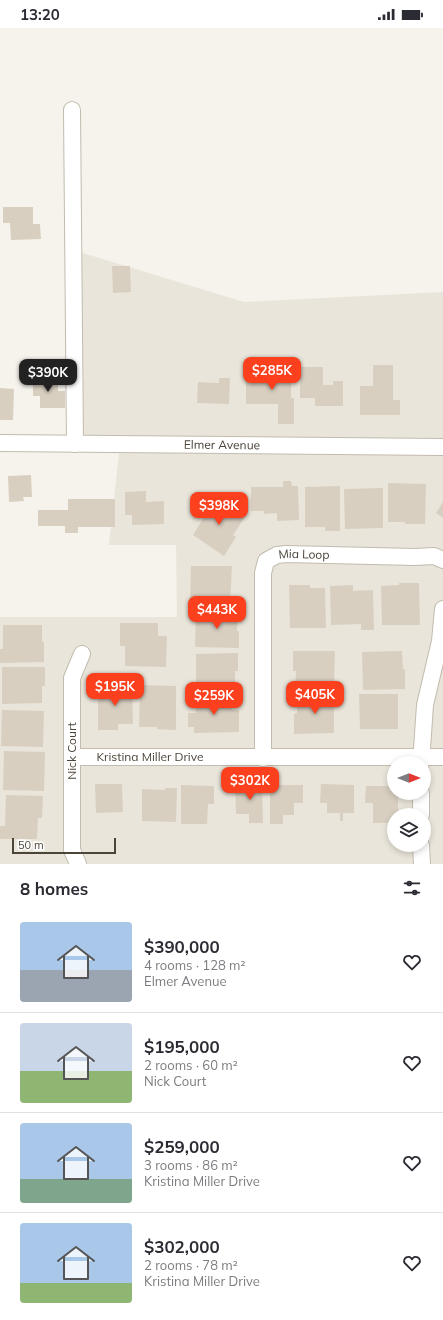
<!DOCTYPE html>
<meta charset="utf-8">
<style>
body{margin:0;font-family:Mulish,sans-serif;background:#f7f7f7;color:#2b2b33;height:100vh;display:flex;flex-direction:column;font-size:15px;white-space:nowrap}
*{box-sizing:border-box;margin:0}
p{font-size:13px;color:#7c7c81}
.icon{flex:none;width:22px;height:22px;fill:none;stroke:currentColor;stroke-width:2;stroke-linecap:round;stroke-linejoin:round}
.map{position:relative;height:836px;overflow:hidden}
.panel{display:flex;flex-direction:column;background:#fff;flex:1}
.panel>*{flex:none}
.needle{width:26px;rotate:90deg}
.tools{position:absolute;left:387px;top:728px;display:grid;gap:8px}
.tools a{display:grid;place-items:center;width:44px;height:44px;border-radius:50%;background:#fff;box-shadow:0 2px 6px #0003;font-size:20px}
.scale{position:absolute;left:12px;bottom:10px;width:104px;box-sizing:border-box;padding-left:4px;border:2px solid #4b4439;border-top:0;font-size:11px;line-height:14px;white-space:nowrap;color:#4b4439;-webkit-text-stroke:3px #fff;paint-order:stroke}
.price{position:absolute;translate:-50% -34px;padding:0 9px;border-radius:8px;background:#fc3f1d;color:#fff;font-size:13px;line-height:26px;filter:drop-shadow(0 1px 2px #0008)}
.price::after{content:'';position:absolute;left:50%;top:24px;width:12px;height:9px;margin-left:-6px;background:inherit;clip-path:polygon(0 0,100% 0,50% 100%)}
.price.selected{background:#222;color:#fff}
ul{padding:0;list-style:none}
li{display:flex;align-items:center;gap:12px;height:100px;padding:0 20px}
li+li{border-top:1px solid #e1e1e2}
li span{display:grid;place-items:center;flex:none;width:112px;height:80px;border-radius:4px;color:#555}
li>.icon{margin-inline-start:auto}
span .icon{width:48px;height:48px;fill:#fffc;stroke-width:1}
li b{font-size:17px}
h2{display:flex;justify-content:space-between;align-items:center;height:48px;padding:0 20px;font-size:17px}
.status{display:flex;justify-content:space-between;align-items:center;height:28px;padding:0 20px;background:#fff;direction:ltr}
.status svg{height:11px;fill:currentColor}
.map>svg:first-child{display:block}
.residential{fill:#eae5da;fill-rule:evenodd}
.building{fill:#d8cfc1}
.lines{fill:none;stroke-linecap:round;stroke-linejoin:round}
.minor-casing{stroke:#c2bbae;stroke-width:18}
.minor{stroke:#fff;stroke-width:16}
.labels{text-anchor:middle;stroke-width:3.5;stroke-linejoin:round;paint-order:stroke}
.street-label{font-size:12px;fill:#4b4439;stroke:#fff}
</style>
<div class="status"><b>13:20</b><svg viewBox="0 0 49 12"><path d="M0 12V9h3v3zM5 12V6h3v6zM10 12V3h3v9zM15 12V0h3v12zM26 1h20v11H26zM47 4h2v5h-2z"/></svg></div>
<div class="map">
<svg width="443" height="836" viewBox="0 0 443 836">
<rect width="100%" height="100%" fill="#f6f3ec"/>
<path class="residential" d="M73 222 244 274 443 264V836H0V589H177L176 517H109L120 416H75ZM394 735H424V765H394ZM394 787H424V817H394Z"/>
<g class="building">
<path d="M3 179H33V196H40L41 211 11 212 10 195H3Z"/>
<path d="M112 238H130L131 264 113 265Z"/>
<path d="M373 337H393V372H400V387H360V358H373Z"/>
<path d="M300 339H323V357H333V353H343V378H315V370H300Z"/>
<path d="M246 341 291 342V370H294V396H278V376H246Z"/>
<path d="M33 348 48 349V355L58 356V363H65V380H40V368H33Z"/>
<path d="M219 350H230L229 376 197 375 198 354 219 355Z"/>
<path d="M0 360 14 361 13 392H0Z"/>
<path d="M31 447 32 469H23L24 473 9 474 8 448Z"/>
<path d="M283 453H291L292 458H298L299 492 277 493V485L264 486V483H251V459H283Z"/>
<path d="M388 455 426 456 425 496H405V494H388Z"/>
<path d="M340 458V503H325V499H305V459Z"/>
<path d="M383 460V500L345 501 344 461Z"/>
<path d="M146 463V474L164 473V496L132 497V487H125V464Z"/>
<path d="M213 469 245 489 233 507 236 509 224 528 193 507 209 481 206 479Z"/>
<path d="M68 471H115V499H78V505H65V498H38V482H68Z"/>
<path d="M443 474V490L436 485Z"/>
<path d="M191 538H232L230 577H190Z"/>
<path d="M399 555H419L420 597H382L381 558 399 557Z"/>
<path d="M289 557H310V560H325L326 600H290Z"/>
<path d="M353 557V563L373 562 374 602H361V596L331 597 330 558Z"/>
<path d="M196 584H238L237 603H239V620L195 619Z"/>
<path d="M120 595H158V608H167L166 639 125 638V618H120Z"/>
<path d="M3 597H42V614H44V634L0 635V621H3Z"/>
<path d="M293 623H335L334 661H295L296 643H293Z"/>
<path d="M402 623 403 641H405V661L363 662 362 624Z"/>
<path d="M238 625V643H235V661H196V626Z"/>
<path d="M2 639H45V658H42V675L2 676Z"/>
<path d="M132 657 133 696H118V702H98V658Z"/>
<path d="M140 657 176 658V702L157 701V699H139Z"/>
<path d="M359 666H398V701H360Z"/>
<path d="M297 668H334V705L294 706V686L297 685Z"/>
<path d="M195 670H232V682H239V704L194 705V699H188V685H196Z"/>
<path d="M2 682 44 683 43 719 1 718Z"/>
<path d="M4 723 45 724 44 763 3 762Z"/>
<path d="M262 755 263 795H249V786H236L235 756Z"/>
<path d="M95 756H122L123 784 96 785Z"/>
<path d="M321 756 354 757V785H343V793H340V785H327V775H320Z"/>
<path d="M181 757 214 758V776H208L207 796H181Z"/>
<path d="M270 757H303V775H294V787H283V796H270Z"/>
<path d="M366 758H394V765H398V787H394V795H373V775H365Z"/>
<path d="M165 760H177L176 794 142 793V761L165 762Z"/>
<path d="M6 767 43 768 42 790H38L37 811H0V798H5Z"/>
</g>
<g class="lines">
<defs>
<g id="minor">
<path d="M72 82 75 416"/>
<path id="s1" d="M0 415 443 419"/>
<path id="s2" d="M72 729H443"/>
<path id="s3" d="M263 730V545L266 533 277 527 286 526 415 529 434 528 443 532"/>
<path d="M421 735 425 677 440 613 443 581"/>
<path d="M421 765V787"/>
<path d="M421 817 422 836"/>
<path d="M78 836 72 822V650L82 626"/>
</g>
</defs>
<use href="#minor" class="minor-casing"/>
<use href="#minor" class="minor"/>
</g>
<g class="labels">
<g class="street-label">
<text dy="4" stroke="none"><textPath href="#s1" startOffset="222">Elmer Avenue</textPath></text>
<text dy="4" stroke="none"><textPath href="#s3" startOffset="237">Mia Loop</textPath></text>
<text transform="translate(72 723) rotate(-90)" y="4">Nick Court</text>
<text dy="4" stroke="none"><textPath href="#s2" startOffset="78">Kristina Miller Drive</textPath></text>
</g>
</g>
</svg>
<div class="tools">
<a><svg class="needle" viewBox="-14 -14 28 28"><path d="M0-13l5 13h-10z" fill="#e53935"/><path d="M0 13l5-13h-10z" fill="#7c7c81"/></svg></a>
<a><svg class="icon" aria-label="layers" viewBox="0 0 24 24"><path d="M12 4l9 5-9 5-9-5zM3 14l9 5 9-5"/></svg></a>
</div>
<div class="scale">50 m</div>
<b class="price" style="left:272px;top:363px">$285K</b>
<b class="price selected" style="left:48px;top:365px">$390K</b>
<b class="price" style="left:219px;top:498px">$398K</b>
<b class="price" style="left:217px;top:602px">$443K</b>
<b class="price" style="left:115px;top:679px">$195K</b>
<b class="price" style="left:315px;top:687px">$405K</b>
<b class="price" style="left:214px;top:688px">$259K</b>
<b class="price" style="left:250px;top:773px">$302K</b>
</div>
<section class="panel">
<h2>8 homes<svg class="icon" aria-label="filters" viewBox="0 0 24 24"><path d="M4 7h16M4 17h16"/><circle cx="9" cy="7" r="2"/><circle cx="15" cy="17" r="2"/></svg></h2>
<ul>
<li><span style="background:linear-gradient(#a9c7e8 60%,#9aa5b1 0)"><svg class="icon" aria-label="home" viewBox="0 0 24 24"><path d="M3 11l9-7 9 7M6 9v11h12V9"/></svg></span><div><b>$390,000</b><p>4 rooms · 128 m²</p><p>Elmer Avenue</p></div><svg class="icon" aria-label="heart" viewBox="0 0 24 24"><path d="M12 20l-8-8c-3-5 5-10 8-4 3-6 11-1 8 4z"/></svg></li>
<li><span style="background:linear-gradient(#c9d6e8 60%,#8fb573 0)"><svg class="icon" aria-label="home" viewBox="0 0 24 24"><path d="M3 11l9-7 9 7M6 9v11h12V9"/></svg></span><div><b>$195,000</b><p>2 rooms · 60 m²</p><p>Nick Court</p></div><svg class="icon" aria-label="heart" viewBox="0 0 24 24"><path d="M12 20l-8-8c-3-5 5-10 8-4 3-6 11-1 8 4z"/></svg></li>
<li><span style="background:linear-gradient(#a9c7e8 70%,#7fa58c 0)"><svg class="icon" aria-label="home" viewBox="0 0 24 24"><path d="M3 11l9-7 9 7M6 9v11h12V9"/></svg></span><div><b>$259,000</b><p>3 rooms · 86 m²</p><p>Kristina Miller Drive</p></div><svg class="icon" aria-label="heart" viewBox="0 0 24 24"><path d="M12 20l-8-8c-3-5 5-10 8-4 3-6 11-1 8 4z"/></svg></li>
<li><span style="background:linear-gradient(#a9c7e8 75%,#8fb573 0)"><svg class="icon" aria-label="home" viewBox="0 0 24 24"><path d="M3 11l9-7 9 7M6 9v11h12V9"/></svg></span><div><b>$302,000</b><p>2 rooms · 78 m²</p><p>Kristina Miller Drive</p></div><svg class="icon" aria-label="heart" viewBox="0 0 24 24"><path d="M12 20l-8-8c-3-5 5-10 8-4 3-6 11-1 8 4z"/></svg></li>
</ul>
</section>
